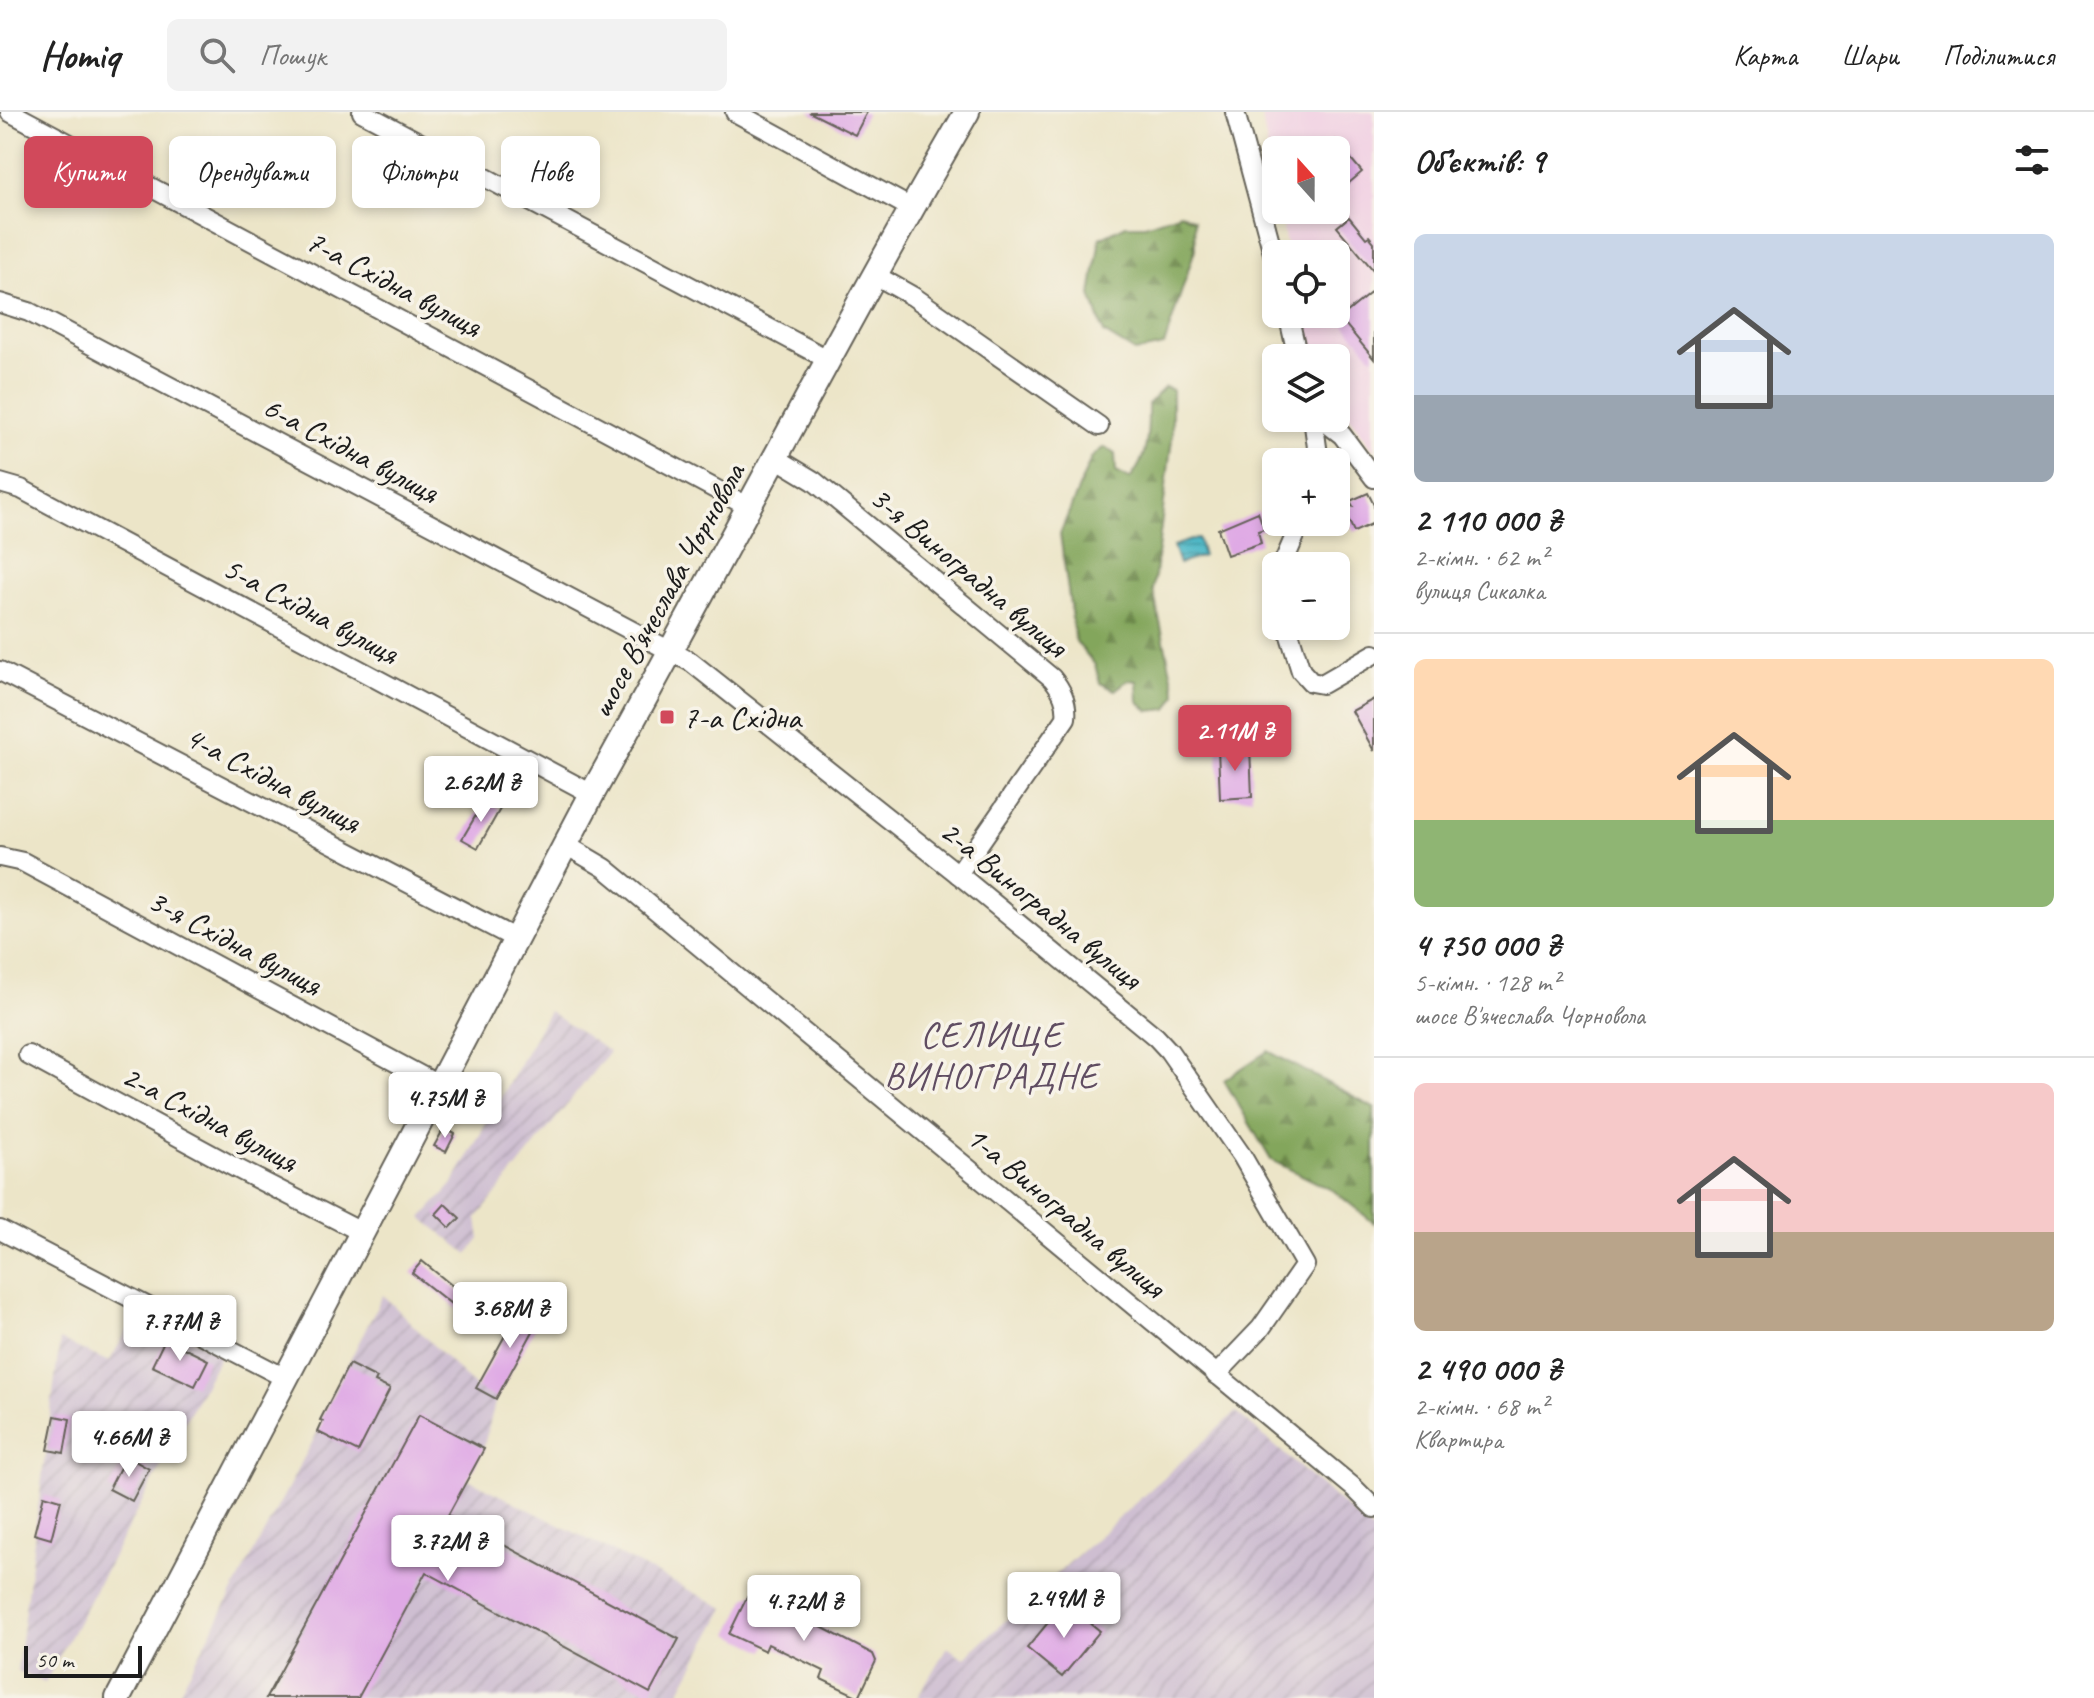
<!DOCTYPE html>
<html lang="uk">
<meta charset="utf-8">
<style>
body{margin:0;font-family:Caveat,sans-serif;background:#f2f2f2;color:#222;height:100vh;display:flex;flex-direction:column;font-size:30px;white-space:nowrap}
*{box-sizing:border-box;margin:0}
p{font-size:26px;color:#767676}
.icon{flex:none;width:44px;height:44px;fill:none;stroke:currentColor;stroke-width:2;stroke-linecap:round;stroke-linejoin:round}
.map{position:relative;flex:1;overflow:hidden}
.sheet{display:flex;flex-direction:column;background:#fff;width:720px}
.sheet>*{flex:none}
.guide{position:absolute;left:24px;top:24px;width:760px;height:72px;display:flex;gap:16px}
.needle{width:52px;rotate:339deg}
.tools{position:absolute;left:1262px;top:24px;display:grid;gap:16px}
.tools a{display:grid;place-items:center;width:88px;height:88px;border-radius:12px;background:#fff;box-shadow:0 4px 12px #0003;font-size:40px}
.scale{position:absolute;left:24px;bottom:20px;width:118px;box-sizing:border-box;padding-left:8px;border:4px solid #1c1c1c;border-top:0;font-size:22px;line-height:28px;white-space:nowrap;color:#1c1c1c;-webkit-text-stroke:6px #f7f3e8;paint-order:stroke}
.price{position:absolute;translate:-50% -68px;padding:0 18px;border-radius:8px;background:#fff;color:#222;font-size:26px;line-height:52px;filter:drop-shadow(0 2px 4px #0008)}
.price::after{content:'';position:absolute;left:50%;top:48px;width:24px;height:18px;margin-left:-12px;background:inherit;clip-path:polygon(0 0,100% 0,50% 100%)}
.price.current{background:#d1495b;color:#fff}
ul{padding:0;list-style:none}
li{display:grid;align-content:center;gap:16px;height:424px;padding:0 40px}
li+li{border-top:2px solid #e0e0e0}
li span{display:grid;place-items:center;height:248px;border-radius:12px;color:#555}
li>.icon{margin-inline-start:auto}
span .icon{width:144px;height:144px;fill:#fffc;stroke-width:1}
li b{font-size:34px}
h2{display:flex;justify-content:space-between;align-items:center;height:96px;padding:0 40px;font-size:34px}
.tag{padding:0 28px;border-radius:12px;background:#fff;box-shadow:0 4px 12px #0003;font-size:28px;line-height:72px}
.tag.current{background:#d1495b;color:#fff}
header{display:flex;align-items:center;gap:48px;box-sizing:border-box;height:112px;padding:0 40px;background:#fff;border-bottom:2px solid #e0e0e0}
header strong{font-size:38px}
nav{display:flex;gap:44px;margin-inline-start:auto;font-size:28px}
.search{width:560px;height:72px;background:#f2f2f2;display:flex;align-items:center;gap:20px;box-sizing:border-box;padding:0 28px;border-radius:12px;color:#767676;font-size:30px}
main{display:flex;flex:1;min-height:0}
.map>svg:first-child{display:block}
.built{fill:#f1d0e3}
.industrial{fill:url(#industrial-furrows)}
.forest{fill:url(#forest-firs);stroke:#50613c;stroke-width:2}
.water{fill:url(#water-rules);stroke:#346a72;stroke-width:2}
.building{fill:#dfa9e5}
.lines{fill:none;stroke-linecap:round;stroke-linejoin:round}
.minor-casing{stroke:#656258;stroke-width:22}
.major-casing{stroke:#656258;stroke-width:28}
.minor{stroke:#fff;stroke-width:18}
.major{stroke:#fff;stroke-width:24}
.poi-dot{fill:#d1495b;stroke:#f7f3e8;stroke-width:3}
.labels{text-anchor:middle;stroke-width:7;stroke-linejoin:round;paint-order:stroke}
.street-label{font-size:32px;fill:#1c1c1c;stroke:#f7f3e8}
.poi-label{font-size:32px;fill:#1c1c1c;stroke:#f7f3e8;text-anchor:start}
.quarter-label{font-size:36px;letter-spacing:2px;fill:#604d62;stroke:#f7f3e8}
</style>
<header>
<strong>Homiq</strong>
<div class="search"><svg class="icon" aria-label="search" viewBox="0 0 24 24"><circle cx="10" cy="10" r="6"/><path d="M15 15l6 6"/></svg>Пошук</div>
<nav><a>Карта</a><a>Шари</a><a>Поділитися</a></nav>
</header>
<main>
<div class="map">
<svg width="1374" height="1586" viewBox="0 0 1374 1586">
<defs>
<pattern id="industrial-furrows" width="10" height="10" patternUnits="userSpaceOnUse" patternTransform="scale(2)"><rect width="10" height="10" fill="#cebed1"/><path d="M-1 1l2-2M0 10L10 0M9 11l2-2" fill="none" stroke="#b0a3b3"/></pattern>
<pattern id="forest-firs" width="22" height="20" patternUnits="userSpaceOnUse" patternTransform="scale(2)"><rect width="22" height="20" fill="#83a65b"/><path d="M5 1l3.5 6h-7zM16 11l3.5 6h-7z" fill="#6a864a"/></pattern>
<pattern id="water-rules" width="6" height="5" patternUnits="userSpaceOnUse" patternTransform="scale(2)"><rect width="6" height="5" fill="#4cb8c7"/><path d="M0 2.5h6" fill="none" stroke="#3e95a1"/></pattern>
</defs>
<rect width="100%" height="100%" fill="#f7f3e8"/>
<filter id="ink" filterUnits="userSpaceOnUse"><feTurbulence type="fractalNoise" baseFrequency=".0125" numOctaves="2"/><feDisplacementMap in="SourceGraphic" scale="16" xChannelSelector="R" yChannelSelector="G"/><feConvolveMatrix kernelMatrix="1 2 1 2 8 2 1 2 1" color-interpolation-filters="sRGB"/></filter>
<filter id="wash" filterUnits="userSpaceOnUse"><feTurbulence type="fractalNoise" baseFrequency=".006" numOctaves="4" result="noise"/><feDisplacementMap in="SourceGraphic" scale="32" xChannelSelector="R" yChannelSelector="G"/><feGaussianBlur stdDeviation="1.8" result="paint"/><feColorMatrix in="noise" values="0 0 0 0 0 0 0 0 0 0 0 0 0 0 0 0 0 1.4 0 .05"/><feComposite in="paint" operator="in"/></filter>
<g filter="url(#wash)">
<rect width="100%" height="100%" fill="#ece5c8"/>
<path class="built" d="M1261 0H1374V338L1336 286V246H1309L1300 202H1336V142H1288L1279 98H1336V38H1276V82Z"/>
<g class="industrial">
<path d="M549 899 609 940 477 1106 480 1127 468 1142 422 1106 452 1073Z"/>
<path d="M383 1183 476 1276 496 1287 483 1337 468 1367 725 1496 676 1586H176L323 1310 320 1307Z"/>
<path d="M138 1200 221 1242 45 1571 17 1559 60 1228 109 1250Z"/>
<path d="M1236 1300 1374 1420V1586H917L947 1535 964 1546Z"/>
</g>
<g class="forest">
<path d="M1180 101 1194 108 1195 137 1164 234 1135 240 1104 221 1091 183 1100 126 1126 113H1145Z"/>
<path d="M1165 275 1172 278V327L1153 478 1176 583 1168 597 1149 599 1138 589 1137 569 1128 568 1115 578 1100 571 1095 553 1075 528 1060 422 1091 346 1104 335 1115 342 1116 360 1130 367C1149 344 1148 321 1148 292Z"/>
<path d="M1268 939 1374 996V1111L1334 1079 1271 1048 1224 968Z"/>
</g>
<path class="water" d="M1198 426 1203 444 1179 452 1173 434Z"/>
<g id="blocks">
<g class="building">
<path d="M809 0H867L855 23Z"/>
<path d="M1336 29 1362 60 1336 82Z"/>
<path d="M1349 105 1366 126 1369 124 1374 130V159L1337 115Z"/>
<path d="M1374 178V247L1340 206Z"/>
<path d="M1368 381 1374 393V411L1354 420 1344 398 1353 394 1350 389Z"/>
<path d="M1258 400 1264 417 1258 419 1261 431 1227 443 1218 417Z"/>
<path d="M1374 587V639L1352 599Z"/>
<path d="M1250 635 1252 685 1220 687 1218 636Z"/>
<path d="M485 688 500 697 478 736 462 727Z"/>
<path d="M444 1016 455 1022 446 1040 434 1034Z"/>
<path d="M445 1092 460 1106 450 1116 436 1102Z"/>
<path d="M422 1149 488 1203 479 1214 412 1161Z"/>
<path d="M524 1189 543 1201 496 1287 476 1276Z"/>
<path d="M165 1227 208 1248 195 1274 152 1254Z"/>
<path d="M349 1252 377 1266 375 1270 390 1277 358 1340 318 1320 323 1309 320 1308Z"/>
<path d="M419 1303 484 1337 448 1403 679 1527 650 1581 426 1460 358 1586H266Z"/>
<path d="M55 1304 70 1307 64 1341 48 1338Z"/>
<path d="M126 1344 149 1357 132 1389 109 1377Z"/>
<path d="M44 1383 61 1388 51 1427 34 1422Z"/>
<path d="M756 1481 873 1542 876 1549 859 1585 821 1567 824 1559 768 1532 765 1539 729 1522 747 1485Z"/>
<path d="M1065 1490 1100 1519 1062 1565 1027 1536Z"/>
</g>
</g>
</g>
<g filter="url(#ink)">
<use href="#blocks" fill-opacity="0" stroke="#656258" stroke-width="2"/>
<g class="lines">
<defs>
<g id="minor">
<path d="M10 0 749 395"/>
<path d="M362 0 829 248"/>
<path d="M735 0 911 96"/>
<path d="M1235 0 1276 152"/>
<path d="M875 163 914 185 1099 314"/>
<path d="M0 191 29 200 691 550 958 762 1156 925 1169 939 1242 1044 1305 1153 1261 1216 1216 1263"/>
<path d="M1288 202 1298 246"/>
<path d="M1313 306 1319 350"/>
<path d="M1320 306 1342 323 1374 366"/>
<path d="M776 346 814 369 1052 566C1062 578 1068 590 1066 606L958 762"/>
<path d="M0 371 21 377 592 682"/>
<path d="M1282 454 1301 410"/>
<path d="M1287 514 1301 559 1311 570 1322 572 1374 542"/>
<path d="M0 559 518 828"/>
<path d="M566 733 605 756 1353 1375 1374 1396"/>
<path d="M0 745 23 750 440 974"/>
<path d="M28 943 236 1056 363 1121"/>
<path d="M0 1118 287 1267"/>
</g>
<path id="major" d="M118 1586 592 682C718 456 837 224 967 0"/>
</defs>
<use href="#minor" class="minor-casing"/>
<use href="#major" class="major-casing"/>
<use href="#minor" class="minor"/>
<use href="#major" class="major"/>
</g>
</g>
<rect class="poi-dot" x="659" y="597" width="16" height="16" rx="4"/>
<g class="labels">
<g class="street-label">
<text transform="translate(394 171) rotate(28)" y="11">7-а Східна вулиця</text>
<text transform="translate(351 337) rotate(28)" y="11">6-а Східна вулиця</text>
<text transform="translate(969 459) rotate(40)" y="11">3-я Виноградна вулиця</text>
<text transform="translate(667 478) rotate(-61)" y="11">шосе В'ячеслава Чорновола</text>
<text transform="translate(311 498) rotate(28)" y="11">5-а Східна вулиця</text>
<text transform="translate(273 667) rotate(28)" y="11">4-а Східна вулиця</text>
<text transform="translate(1041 792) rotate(39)" y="11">2-а Виноградна вулиця</text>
<text transform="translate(235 830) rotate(28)" y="11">3-я Східна вулиця</text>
<text transform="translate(210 1006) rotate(28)" y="11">2-а Східна вулиця</text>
<text transform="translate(1066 1099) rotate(40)" y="11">1-а Виноградна вулиця</text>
</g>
<g class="poi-label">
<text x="683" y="616">7-а Східна</text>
</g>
<g class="quarter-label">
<text x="992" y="935">СЕЛИЩЕ<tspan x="992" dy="41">ВИНОГРАДНЕ</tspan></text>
</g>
</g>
</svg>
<div class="tools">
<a><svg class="needle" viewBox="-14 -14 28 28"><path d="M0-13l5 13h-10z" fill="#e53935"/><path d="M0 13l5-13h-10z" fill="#767676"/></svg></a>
<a><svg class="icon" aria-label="locate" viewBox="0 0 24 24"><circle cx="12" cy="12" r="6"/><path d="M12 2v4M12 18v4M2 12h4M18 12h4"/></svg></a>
<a><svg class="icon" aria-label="layers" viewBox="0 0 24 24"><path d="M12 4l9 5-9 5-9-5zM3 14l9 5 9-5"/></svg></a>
<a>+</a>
<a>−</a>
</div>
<div class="scale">50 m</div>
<b class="price current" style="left:1235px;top:661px">2.11M ₴</b>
<b class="price" style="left:481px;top:712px">2.62M ₴</b>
<b class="price" style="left:445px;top:1028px">4.75M ₴</b>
<b class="price" style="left:510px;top:1238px">3.68M ₴</b>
<b class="price" style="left:180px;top:1251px">7.77M ₴</b>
<b class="price" style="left:129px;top:1367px">4.66M ₴</b>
<b class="price" style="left:448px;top:1471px">3.72M ₴</b>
<b class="price" style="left:1064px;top:1528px">2.49M ₴</b>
<b class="price" style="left:804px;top:1531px">4.72M ₴</b>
<div class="guide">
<a class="tag current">Купити</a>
<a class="tag">Орендувати</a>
<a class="tag">Фільтри</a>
<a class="tag">Нове</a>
</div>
</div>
<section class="sheet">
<h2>Об’єктів: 9<svg class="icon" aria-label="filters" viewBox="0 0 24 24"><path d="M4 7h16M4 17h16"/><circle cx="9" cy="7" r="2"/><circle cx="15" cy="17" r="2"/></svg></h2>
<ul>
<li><span style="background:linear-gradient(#c9d6e8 65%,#9aa5b1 0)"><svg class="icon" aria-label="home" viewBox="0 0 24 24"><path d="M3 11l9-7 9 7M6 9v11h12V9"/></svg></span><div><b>2 110 000 ₴</b><p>2-кімн. · 62 m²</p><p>вулиця Сикалка</p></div></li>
<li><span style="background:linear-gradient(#ffd9b3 65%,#8fb573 0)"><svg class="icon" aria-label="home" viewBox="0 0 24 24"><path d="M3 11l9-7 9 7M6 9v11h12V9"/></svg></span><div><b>4 750 000 ₴</b><p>5-кімн. · 128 m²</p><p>шосе В'ячеслава Чорновола</p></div></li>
<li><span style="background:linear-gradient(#f6c9c9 60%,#b9a48a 0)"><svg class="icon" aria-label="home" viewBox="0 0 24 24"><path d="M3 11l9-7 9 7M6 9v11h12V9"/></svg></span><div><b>2 490 000 ₴</b><p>2-кімн. · 68 m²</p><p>Квартира</p></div></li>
</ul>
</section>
</main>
